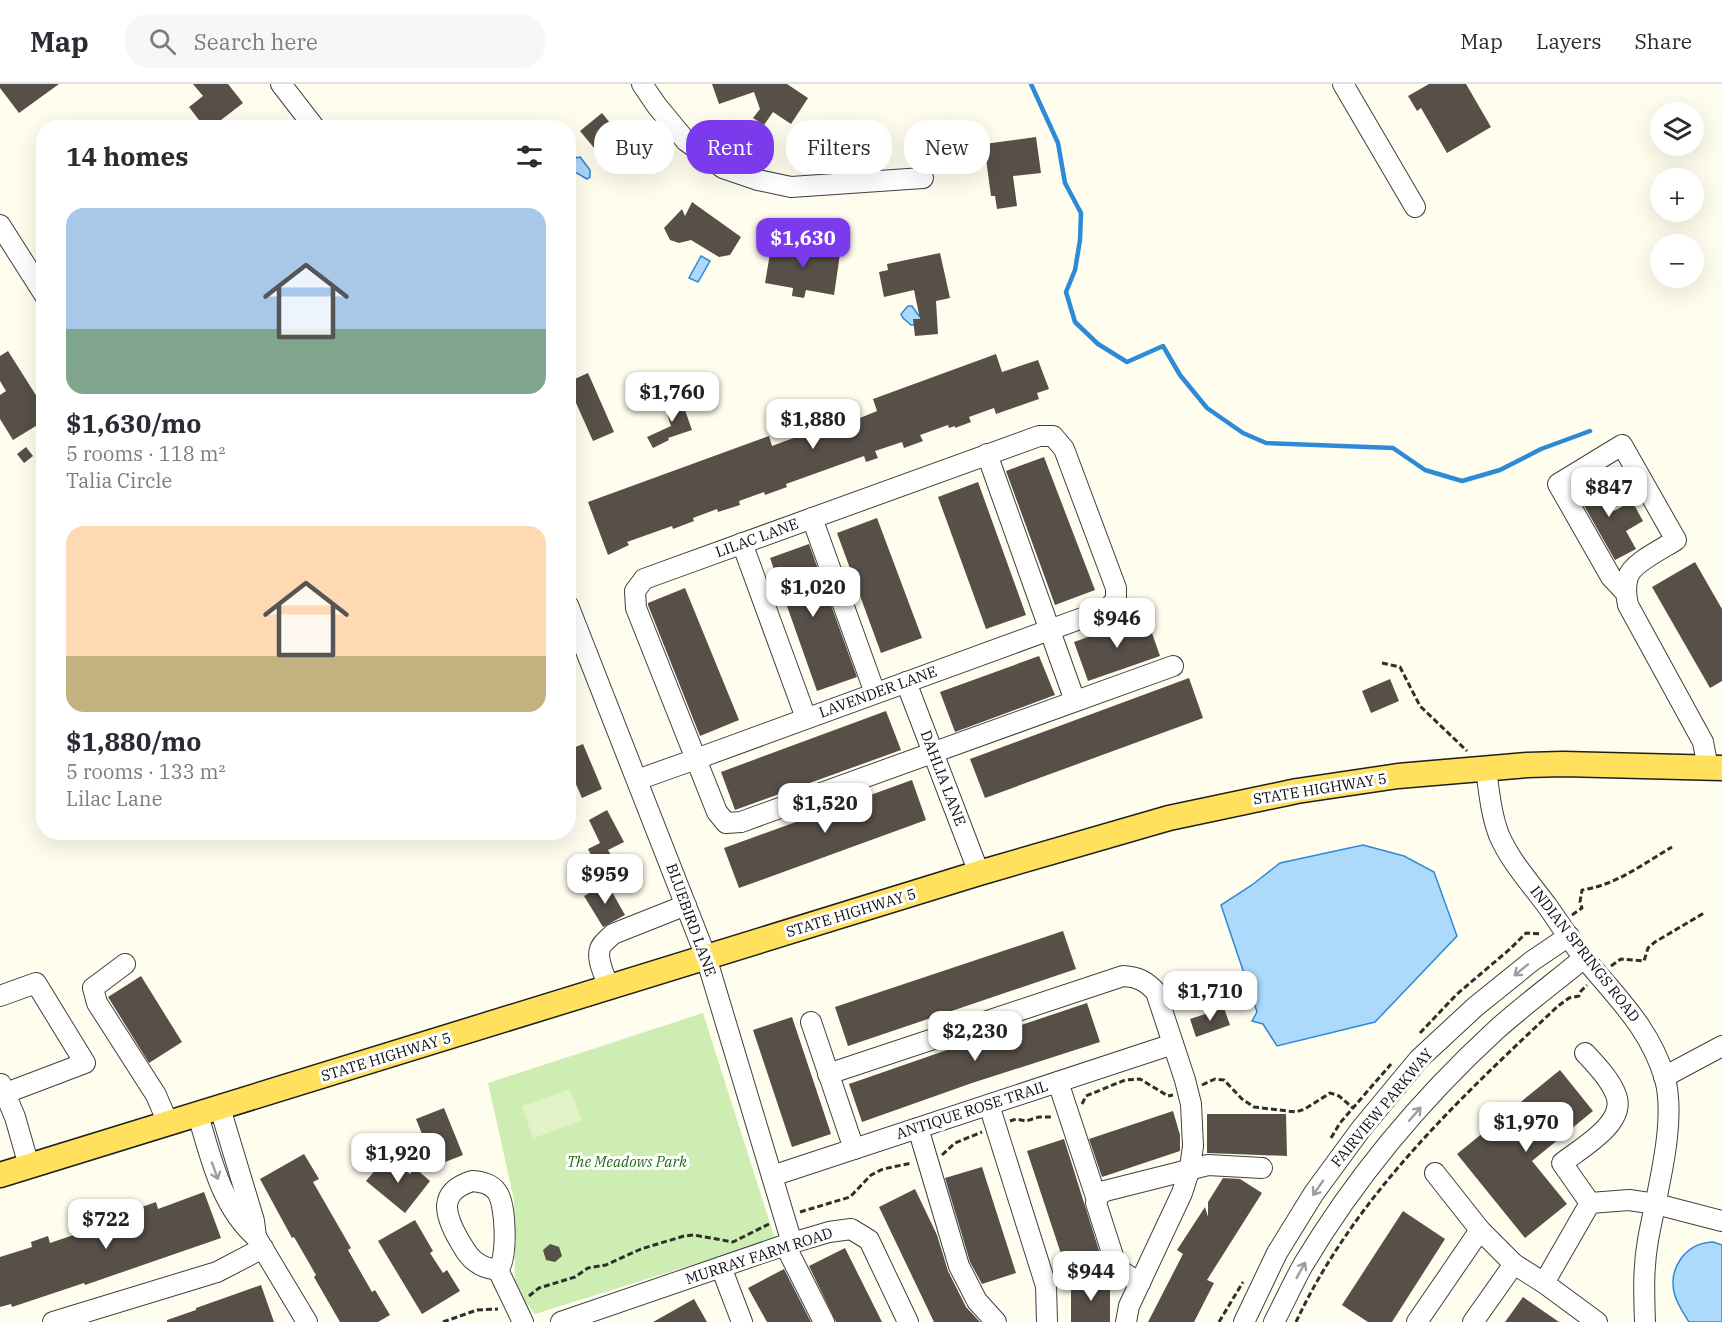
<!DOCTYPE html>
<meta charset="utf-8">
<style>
body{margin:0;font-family:"IBM Plex Serif",serif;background:#f7f7f7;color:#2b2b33;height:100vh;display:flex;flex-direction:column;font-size:22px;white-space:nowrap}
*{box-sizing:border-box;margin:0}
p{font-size:20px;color:#7c7c81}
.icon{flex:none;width:33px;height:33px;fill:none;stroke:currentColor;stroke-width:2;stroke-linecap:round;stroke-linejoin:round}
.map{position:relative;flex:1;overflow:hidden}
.sheet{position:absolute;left:36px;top:36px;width:540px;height:720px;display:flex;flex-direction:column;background:#fff;border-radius:24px;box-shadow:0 6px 24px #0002}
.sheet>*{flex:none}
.banner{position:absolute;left:594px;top:36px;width:570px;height:54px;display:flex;gap:12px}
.fabs{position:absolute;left:1650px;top:18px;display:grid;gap:12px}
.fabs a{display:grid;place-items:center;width:54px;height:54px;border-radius:50%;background:#fff;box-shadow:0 6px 24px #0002;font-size:30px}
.price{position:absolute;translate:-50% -51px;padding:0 14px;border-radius:12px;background:#fff;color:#222;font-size:20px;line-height:39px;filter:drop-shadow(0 2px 3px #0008)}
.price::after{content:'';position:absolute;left:50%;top:36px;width:18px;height:14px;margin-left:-9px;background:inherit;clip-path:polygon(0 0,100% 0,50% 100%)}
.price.current{background:#7c3aed;color:#fff}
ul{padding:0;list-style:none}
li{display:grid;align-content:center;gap:12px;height:318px;padding:0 30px}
li span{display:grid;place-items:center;height:186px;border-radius:18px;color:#555}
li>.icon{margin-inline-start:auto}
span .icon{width:108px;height:108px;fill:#fffc;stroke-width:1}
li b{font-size:26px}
h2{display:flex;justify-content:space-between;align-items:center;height:72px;padding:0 30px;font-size:26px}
.chip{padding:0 21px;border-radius:24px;background:#fff;box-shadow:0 6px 24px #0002;font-size:21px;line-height:54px}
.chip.current{background:#7c3aed;color:#fff}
header{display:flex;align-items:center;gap:36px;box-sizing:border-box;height:84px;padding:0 30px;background:#fff;border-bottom:2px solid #e1e1e2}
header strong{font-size:28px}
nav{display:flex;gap:33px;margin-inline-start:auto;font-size:21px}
.search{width:420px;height:54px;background:#f7f7f7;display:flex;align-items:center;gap:15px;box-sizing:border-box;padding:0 21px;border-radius:24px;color:#7c7c81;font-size:22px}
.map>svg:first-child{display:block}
.green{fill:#ceedb3}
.pitch{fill:#e1f3c6}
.water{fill:#add9fb;stroke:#2d8ad9;stroke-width:1.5}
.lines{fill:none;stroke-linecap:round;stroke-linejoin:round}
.stream{stroke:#2d8ad9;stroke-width:4.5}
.building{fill:#574f48}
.minor-casing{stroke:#404040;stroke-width:22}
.major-casing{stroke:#1e1e1e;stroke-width:27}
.path{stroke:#2f2f2f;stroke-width:3;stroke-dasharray:6 3;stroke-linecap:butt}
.minor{stroke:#fff;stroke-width:20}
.major{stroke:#ffe15d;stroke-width:24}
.oneway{stroke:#9e9e9e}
.labels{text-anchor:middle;stroke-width:6;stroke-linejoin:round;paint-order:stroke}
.street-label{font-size:15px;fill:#0d0d0d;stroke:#fff}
.park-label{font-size:15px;font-style:italic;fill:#246a18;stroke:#fff}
</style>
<header>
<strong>Map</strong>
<div class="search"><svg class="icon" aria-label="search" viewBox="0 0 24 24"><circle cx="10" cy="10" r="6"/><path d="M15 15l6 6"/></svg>Search here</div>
<nav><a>Map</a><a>Layers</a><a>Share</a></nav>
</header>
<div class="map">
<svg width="1722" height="1238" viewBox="0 0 1722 1238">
<rect width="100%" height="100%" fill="#fffded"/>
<path class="green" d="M703 929 775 1155 535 1230 515 1205 514 1116 488 999Z"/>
<path class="pitch" d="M570 1005 582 1037 533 1054 522 1022Z"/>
<g class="water">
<path d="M575 72 577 74 580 73 590 86V93L587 95 577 89 572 91V87L574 85 571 82V75Z"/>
<path d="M701 172 710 177 698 198 689 194Z"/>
<path d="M908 222H912L919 232 930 227 914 241H911L903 234 901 230Z"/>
<path d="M1363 761 1404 772 1434 788 1457 852 1375 938 1277 962 1263 940 1252 937 1257 928 1221 821 1252 801 1280 779Z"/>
<path d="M1713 1158 1722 1161V1238H1689C1684 1230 1678 1221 1675 1212 1667 1185 1685 1159 1713 1158Z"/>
</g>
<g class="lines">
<path class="stream" d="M1031 0 1058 59 1065 99 1081 129 1080 156 1075 186 1066 208 1075 238 1098 260 1127 278 1163 262 1180 291 1207 324 1243 349 1266 359 1393 364 1425 386 1462 397 1500 386 1541 365 1590 347"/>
</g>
<g class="building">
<path d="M0 0H59L19 29 0 4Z"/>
<path d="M193 0H228L243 19 221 36 227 44H205L189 23 203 12Z"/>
<path d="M712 0H787L808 14 791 40 773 28 764 41 753 34 760 25 754 8 719 20Z"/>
<path d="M1429 0H1466L1491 43 1447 69 1421 24 1417 27 1408 12Z"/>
<path d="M602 29 636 71 614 88 580 47Z"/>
<path d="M1036 53 1041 89 1013 92 1017 122 997 125 995 112H991L984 60Z"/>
<path d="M692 118 741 153 730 171 719 173 691 156 679 159 670 156 664 144 682 125 685 132Z"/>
<path d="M772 158 840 170 834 211 806 206 804 214 792 212 793 204 765 199Z"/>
<path d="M940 169 950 214 936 217 938 250 915 252 913 235H920L914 206 884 213 879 188 888 186 887 180Z"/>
<path d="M8 267 44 324V337L13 356 0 335V311L6 307 0 297V272Z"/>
<path d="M996 270 1002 288 1038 276 1049 305 1037 309 1039 315 996 330 994 324 969 333 971 338 955 344V342L949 344 948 341 920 351 923 357 904 364 902 358 875 367 878 374 866 378 864 372 786 400 787 403 765 411 764 408 739 417 740 421 718 428 717 425 693 434 694 437 673 445 672 442 627 458 629 461 608 471 588 418 769 352 772 362 807 349 809 353 835 344 833 339 853 332 855 336 877 327 873 315Z"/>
<path d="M588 289 614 348 593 357 568 301V298Z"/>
<path d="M680 312 692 346 668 354 669 356 653 364 647 353 671 342 663 318Z"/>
<path d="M26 363 33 372 24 379 17 370Z"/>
<path d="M1044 373 1095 506 1055 521 1006 387Z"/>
<path d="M1595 392 1614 427 1632 417 1643 437 1626 447 1636 465 1615 476 1574 404Z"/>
<path d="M978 398 1026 531 986 545 938 413Z"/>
<path d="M877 434 922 554 881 569 837 449Z"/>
<path d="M809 460 857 593 817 607 770 474Z"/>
<path d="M1695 478 1722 525V597L1710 604 1652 503Z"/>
<path d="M685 504 739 636 700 652 648 521V519Z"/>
<path d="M1146 532 1160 572 1088 597 1074 558Z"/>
<path d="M1039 572 1055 611 955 648 940 608Z"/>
<path d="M1189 594 1203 634 985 714 970 675Z"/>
<path d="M1390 595 1399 617 1371 629 1362 607Z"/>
<path d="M886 627 901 666 735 726 721 688Z"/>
<path d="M583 660 602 705 582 714 568 682V666Z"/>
<path d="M912 696 926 736 739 804 724 764Z"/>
<path d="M607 726 624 758 608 766 612 773 596 781 588 765 600 759 589 736Z"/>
<path d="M607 799 625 831 603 843 584 812Z"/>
<path d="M1063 847 1076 885 848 962 835 923Z"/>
<path d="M141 892 182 958 149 979 108 913Z"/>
<path d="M1087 919 1100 958 972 999 862 1038 849 1000 970 958Z"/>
<path d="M1224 924 1230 941 1196 953 1190 935Z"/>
<path d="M792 933 831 1050 792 1063 753 946Z"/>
<path d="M1560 986 1593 1027 1532 1077 1567 1120 1525 1154 1457 1070Z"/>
<path d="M444 1024 463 1071 435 1082 416 1035Z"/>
<path d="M1173 1027 1180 1051V1067L1102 1093 1089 1055Z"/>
<path d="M1207 1030H1286L1287 1072 1207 1069Z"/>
<path d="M1064 1055 1102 1176 1067 1188 1027 1067Z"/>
<path d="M304 1070 319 1095 313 1098 351 1164 348 1166 372 1208 375 1206 390 1231 378 1238H340L314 1193 316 1191 294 1153 292 1154 260 1095Z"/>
<path d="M387 1072 410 1090 415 1084 430 1097 405 1129 366 1097Z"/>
<path d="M982 1083 1016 1189 982 1200 970 1178 945 1094Z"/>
<path d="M1223 1094 1240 1095 1262 1109 1207 1196 1214 1199 1194 1238H1148L1183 1170 1177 1166 1205 1123 1208 1133V1118Z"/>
<path d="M915 1105 937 1151 948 1187 966 1223 980 1238H934L879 1123Z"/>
<path d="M204 1108 221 1154 85 1201 84 1199 12 1223 11 1220 0 1223V1173L32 1163 31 1158 48 1152 50 1159 141 1128 139 1124 156 1118 158 1125Z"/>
<path d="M1403 1127 1445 1155 1392 1238H1368L1342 1221Z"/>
<path d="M415 1136 433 1167 430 1169 443 1189 447 1186 460 1207 422 1230 378 1157Z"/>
<path d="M550 1160 559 1163 562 1172 555 1178 546 1176 543 1166Z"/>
<path d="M845 1164 882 1238H836L809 1182Z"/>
<path d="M784 1185 811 1238H767L748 1204Z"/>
<path d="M1110 1198V1238H1071V1199Z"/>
<path d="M261 1201 274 1238H167V1236L196 1226V1224Z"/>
<path d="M1523 1213 1559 1238H1505Z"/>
<path d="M694 1215 707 1238H653Z"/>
</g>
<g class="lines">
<defs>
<g id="minor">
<path d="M281 0 315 44"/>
<path d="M642 0 657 22 686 57 723 84 758 96 791 103 923 94"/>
<path d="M1343 0 1415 123"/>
<path d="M0 141 44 210"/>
<path d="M987 370 1075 617"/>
<path d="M812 434 875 609"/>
<path d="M742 459 806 634"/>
<path d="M1626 509 1611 493 1558 400 1622 361 1676 456C1664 464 1632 479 1628 493 1625 502 1626 512 1628 521L1703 658 1708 684"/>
<path d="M568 521 706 873 792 1159"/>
<path d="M906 598 979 789"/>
<path d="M1486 685C1489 707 1491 730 1499 751 1510 777 1531 800 1548 823 1560 840 1571 858 1585 875 1617 914 1650 944 1665 995 1677 1039 1656 1111 1648 1156 1643 1184 1644 1210 1645 1238"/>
<path d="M637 696 696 675 1107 525 1116 516V504L1064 365 1053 352H1039L644 495 635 507 636 524 717 728 726 739 741 738 1173 582"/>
<path d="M125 880 93 904 97 919 156 1011 168 1039"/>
<path d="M609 904C606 894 596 876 600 865 601 860 609 854 613 850L686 821"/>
<path d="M0 912 36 899 85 979 6 1009"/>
<path d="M811 938 854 1065"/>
<path d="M1585 969C1596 981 1610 995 1616 1011 1627 1039 1581 1064 1562 1079L1590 1119"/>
<path d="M828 990 1123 892C1138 893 1146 897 1156 908L1185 996 1191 1020 1193 1062 1190 1084 1182 1109 1129 1222 1126 1238"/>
<path d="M1664 993 1722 962"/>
<path d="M1058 998 1097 1116"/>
<path d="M1 1000 15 1033 29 1082"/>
<path d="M989 1021 1046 1202 1047 1238"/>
<path d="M220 1024 254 1137 256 1153"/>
<path d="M198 1031C211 1074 221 1122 256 1153L307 1238"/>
<path d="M918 1044 959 1182 977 1217 996 1238"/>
<path d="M1435 1089 1480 1146"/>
<path d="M772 1092 1173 960"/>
<path d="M472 1097C481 1098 491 1099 497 1108 506 1120 508 1175 498 1186 490 1185 482 1183 476 1178 468 1173 464 1164 459 1156 444 1130 438 1108 472 1097Z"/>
<path d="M785 1161 824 1238"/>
<path d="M721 1183 742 1238"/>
<path d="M498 1186 523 1238"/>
<path d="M1140 1199 1121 1187 1115 1178 1096 1119 1098 1112 1105 1107 1208 1081 1262 1084"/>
<path d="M53 1238 217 1188 263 1164"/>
<path d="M561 1238 785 1161 829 1148 851 1145 869 1156 908 1238"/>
<path d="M1244 1238 1277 1169 1314 1109 1361 1045 1419 975 1475 923 1532 877 1569 852"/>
<path d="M1274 1238C1284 1219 1293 1199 1303 1181 1355 1094 1421 1015 1496 946 1524 921 1555 898 1584 874"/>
<path d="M1417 1238 1480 1146 1514 1180 1544 1199"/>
<path d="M1473 1238 1514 1180"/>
<path d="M1597 1238 1544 1199 1590 1119 1629 1116 1656 1120 1722 1137"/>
</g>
<path id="major" d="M0 1091 979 789 1169 734 1297 707 1398 692 1527 681 1563 680 1722 684"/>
</defs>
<use href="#minor" class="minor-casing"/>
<use href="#major" class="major-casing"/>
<g class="path">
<path d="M1382 579 1400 583 1420 622 1467 667"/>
<path d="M1572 831 1582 824 1580 818 1582 806C1616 801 1643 780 1672 763"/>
<path d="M1611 882 1621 875 1644 877 1648 864 1655 858 1704 829"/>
<path d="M1420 949 1457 910 1510 865 1526 849 1541 850"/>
<path d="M1202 1001 1215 995 1224 996 1242 1015 1254 1023 1296 1028 1305 1025 1330 1009 1339 1012 1353 1024"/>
<path d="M1082 1020 1086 1012 1125 996 1140 995 1168 1012 1173 1011"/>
<path d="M1010 1037 1016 1035 1026 1037 1039 1033H1053"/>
<path d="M1331 1054 1340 1039 1391 980"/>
<path d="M942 1071 955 1059 982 1048"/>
<path d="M800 1128 850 1113 871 1091 883 1085 912 1079"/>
<path d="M529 1212 539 1204 575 1193 588 1184 606 1181 641 1165 684 1152 694 1151 733 1158 769 1140"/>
<path d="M443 1238 477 1226 498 1225"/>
<path d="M1219 1238 1243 1198"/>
<path d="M1296 1238C1355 1112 1458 1016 1558 922L1569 914 1579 912 1581 907 1587 901"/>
</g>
<use href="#minor" class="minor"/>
<use href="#major" class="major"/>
</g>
<defs><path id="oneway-shaft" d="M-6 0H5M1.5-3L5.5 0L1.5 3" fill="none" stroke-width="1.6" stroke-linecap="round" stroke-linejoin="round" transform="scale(1.5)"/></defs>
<g class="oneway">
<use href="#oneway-shaft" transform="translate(1521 886) rotate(141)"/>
<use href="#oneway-shaft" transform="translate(1415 1030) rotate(-49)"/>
<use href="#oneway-shaft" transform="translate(215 1087) rotate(70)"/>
<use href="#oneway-shaft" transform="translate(1318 1104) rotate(125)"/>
<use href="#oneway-shaft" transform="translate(1301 1186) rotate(-61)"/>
</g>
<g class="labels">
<g class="street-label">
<text transform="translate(757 454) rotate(-20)" y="5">LILAC LANE</text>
<text transform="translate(878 608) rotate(-20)" y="5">LAVENDER LANE</text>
<text transform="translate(943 694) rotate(69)" y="5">DAHLIA LANE</text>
<text transform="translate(1320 705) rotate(-9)" y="5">STATE HIGHWAY 5</text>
<text transform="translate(851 829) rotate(-17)" y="5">STATE HIGHWAY 5</text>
<text transform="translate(691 836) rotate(70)" y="5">BLUEBIRD LANE</text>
<text transform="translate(1585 870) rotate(52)" y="5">INDIAN SPRINGS ROAD</text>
<text transform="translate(386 973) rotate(-17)" y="5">STATE HIGHWAY 5</text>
<text transform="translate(1382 1024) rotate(-50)" y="5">FAIRVIEW PARKWAY</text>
<text transform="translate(972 1026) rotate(-18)" y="5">ANTIQUE ROSE TRAIL</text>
<text transform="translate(759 1172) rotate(-18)" y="5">MURRAY FARM ROAD</text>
</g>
<g class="park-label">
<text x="627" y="1083">The Meadows Park</text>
</g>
</g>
</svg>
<div class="fabs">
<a><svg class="icon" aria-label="layers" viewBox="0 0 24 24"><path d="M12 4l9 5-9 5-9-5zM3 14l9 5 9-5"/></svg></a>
<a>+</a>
<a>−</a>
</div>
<b class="price current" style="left:803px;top:185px">$1,630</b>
<b class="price" style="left:672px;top:339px">$1,760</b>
<b class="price" style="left:813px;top:366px">$1,880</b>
<b class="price" style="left:1609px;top:434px">$847</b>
<b class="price" style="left:813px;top:534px">$1,020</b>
<b class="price" style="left:1117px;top:565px">$946</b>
<b class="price" style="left:825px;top:750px">$1,520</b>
<b class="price" style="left:605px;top:821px">$959</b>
<b class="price" style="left:1210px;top:938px">$1,710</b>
<b class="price" style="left:975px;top:978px">$2,230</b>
<b class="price" style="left:1526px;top:1069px">$1,970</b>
<b class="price" style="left:398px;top:1100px">$1,920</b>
<b class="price" style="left:106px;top:1166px">$722</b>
<b class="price" style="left:1091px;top:1218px">$944</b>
<div class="banner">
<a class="chip">Buy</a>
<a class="chip current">Rent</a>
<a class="chip">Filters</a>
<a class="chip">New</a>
</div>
<section class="sheet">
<h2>14 homes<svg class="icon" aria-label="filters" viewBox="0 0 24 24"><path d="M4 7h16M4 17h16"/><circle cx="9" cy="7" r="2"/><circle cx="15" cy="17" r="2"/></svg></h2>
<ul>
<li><span style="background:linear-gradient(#a9c7e8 65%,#7fa58c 0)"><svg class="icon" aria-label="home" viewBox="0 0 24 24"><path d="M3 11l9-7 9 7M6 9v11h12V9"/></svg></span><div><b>$1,630/mo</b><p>5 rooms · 118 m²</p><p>Talia Circle</p></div></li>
<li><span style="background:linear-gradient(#ffd9b3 70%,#c2b280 0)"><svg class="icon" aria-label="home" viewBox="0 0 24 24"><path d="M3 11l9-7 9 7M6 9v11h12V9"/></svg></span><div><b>$1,880/mo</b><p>5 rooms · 133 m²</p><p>Lilac Lane</p></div></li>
</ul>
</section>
</div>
